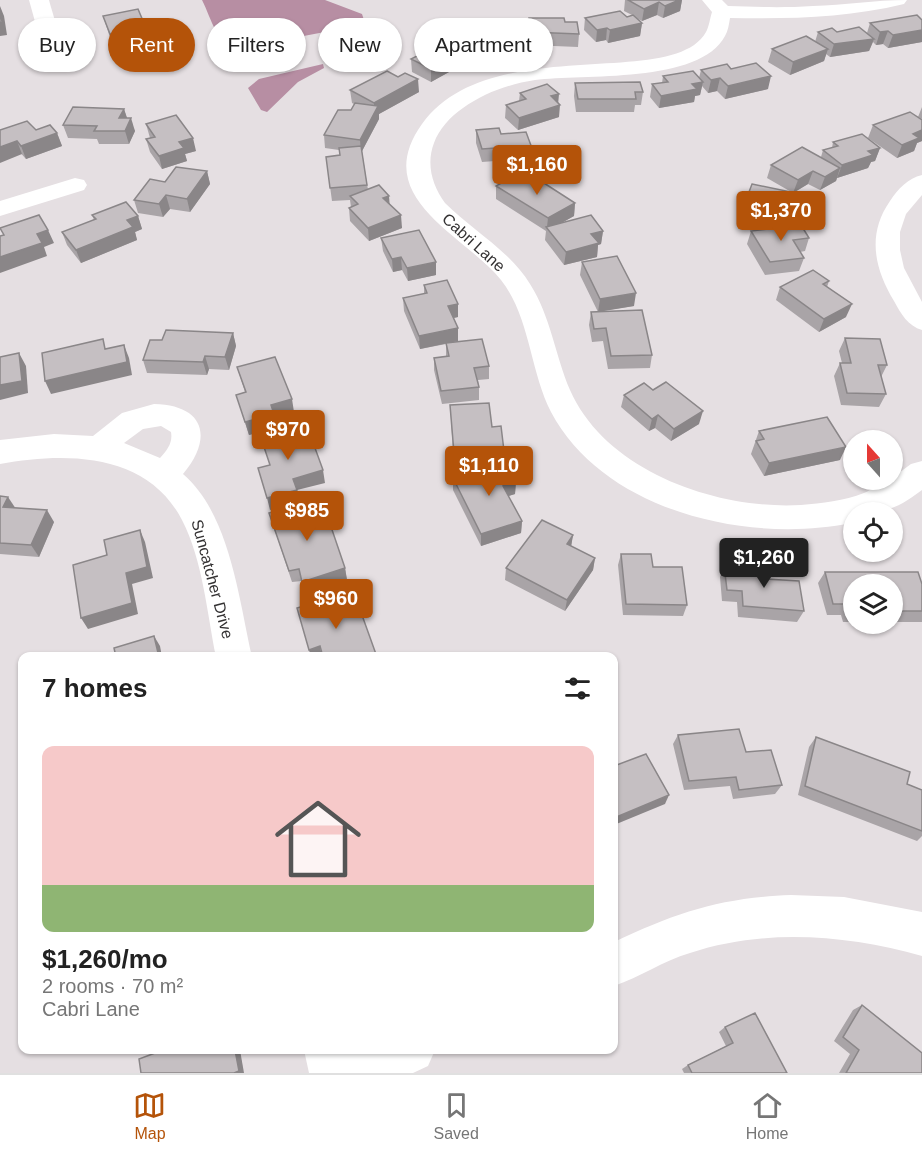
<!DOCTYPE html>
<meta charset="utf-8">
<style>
body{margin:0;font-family:Arial,sans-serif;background:#f6f6f6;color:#222;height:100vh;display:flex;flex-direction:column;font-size:22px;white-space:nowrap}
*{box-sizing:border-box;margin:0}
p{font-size:20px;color:#767676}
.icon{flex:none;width:33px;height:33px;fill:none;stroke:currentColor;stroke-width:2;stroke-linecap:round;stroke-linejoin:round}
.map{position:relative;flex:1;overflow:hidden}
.details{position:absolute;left:18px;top:652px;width:600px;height:402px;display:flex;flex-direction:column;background:#fff;border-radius:12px;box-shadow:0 2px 4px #0004}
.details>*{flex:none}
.top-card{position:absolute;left:18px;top:18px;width:600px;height:54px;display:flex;gap:12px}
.needle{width:39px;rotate:339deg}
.controls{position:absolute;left:843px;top:430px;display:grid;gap:12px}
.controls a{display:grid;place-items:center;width:60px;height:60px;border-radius:50%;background:#fff;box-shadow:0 2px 4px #0004;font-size:30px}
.price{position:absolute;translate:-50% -51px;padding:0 14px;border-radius:6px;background:#b45309;color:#fff;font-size:20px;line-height:39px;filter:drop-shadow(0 2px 3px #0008)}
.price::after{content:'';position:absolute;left:50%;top:36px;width:18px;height:14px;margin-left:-9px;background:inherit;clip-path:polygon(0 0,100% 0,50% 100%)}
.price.current{background:#222;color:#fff}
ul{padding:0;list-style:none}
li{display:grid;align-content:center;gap:12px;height:318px;padding:0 24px}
li span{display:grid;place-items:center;height:186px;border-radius:12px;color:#555}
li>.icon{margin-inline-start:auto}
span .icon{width:108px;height:108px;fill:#fffc;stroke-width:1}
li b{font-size:26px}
h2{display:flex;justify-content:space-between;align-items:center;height:72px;padding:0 24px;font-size:26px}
.pill{padding:0 21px;border-radius:27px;background:#fff;box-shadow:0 2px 4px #0004;font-size:21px;line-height:54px}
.pill.current{background:#b45309;color:#fff}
.tabs{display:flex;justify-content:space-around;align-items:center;height:84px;border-top:2px solid #e0e0e0;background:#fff;font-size:16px;color:#767676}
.tabs a{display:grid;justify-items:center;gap:3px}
.tabs .current{color:#b45309}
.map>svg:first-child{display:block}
.water{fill:#b78ea3}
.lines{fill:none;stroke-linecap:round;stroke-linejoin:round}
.minor{fill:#fff;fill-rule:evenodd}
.wall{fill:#a9a4a7}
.shaded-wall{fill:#8a8688}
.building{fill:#c5bfc2;stroke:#8a8688;stroke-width:1.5}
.labels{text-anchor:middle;stroke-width:4.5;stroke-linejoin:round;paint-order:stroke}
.street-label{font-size:16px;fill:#343233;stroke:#fff}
</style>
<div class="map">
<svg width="922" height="1073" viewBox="0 0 922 1073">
<rect width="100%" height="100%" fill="#e5dfe2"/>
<g class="water">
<path d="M202 0H325L362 14 364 20 356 26 241 48C216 47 212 19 202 0Z"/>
<path d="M323 64 324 68 298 82 267 112 261 110 248 88 259 79Z"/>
</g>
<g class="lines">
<g class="minor">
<path d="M29 0H49C53 16 68 55 58 68L51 70 44 68 40 64 39 36Z"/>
<path d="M702 0H722L728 6C756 7 784 8 813 6 844 5 875 0 907 0L904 4C846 18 789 19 730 18 729 24 728 31 725 36 700 84 582 74 535 80 509 84 484 93 463 108 450 117 439 129 434 143 426 164 432 185 445 203 473 231 509 250 530 284 551 317 555 355 570 390 606 472 718 510 801 505 822 503 844 501 864 493 873 489 882 482 892 480V478L911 464 922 461V490C897 509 885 513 854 513V522L851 523C749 544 604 512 551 412 530 371 530 317 501 280 464 234 369 198 422 124 489 31 673 91 706 32 709 27 710 18 712 12Z"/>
<path d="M922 175V195L906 214 900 232V250L904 268 922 302V330C908 326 901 314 894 301 874 268 867 234 890 201 898 189 908 178 922 175Z"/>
<path d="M75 178 84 180 87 185 84 190 0 216V201Z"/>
<path d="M154 404C204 405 214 437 183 474 230 514 239 600 252 657H216C207 613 203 561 182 520 147 452 65 452 0 464V440L54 434 93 436 122 413ZM161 426 171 432C173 443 167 450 160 458L124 443 143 429Z"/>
<path d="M791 895 844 897 922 912V956C847 935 765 928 690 953 663 961 640 977 614 986V942C678 912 720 898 791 895Z"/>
<path d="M304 1050H350L351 1053 358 1050H435L428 1066 413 1073H309Z"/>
</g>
</g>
<g class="wall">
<path d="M625 0H682L680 11 663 18 657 15 642 21 636 18 642 23 640 36 608 43 606 40 596 42 584 30 585 18 627 17 632 15 624 11Z"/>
<path d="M103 16 148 35 174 56 162 58 164 66 134 71 130 60 118 62Z"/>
<path d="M529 18 565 22 579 34 578 47 530 45 528 31Z"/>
<path d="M870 23 922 30V42L888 48 883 44 876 45 873 42 869 51 830 57 826 54 824 61 790 75 768 62 772 49 815 42 818 32 867 33Z"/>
<path d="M508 28 527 35 526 48 477 61 464 49V36Z"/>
<path d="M458 54V67L431 82 412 72 411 59Z"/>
<path d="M731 69 768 89 725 99 717 91 708 93 702 86 700 95 695 96 694 102 659 108 650 97 652 84 662 83 663 76 699 78 701 70Z"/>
<path d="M575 83 643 92 641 105H635L634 112H576L574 96Z"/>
<path d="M350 90 419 92 379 114V119L362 151 368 190 390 204 402 228 369 241 350 221 349 208 351 207 350 200 332 201 326 157 340 155 339 150 325 148 324 135 351 110 354 104 352 103Z"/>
<path d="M520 93 558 102 559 117 518 130 505 118 506 105 519 101Z"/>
<path d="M922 107V119L918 117Z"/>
<path d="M124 109 127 118 135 131 129 144H99L97 139 68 138 63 125Z"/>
<path d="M922 120V141L917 143 914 151 897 158 868 138 873 125Z"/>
<path d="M146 124 196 151 185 154 187 161 162 169 150 152 146 139 150 138Z"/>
<path d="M0 130H36L57 133 62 146 26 159Z"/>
<path d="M476 130 501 134 536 159 535 172 499 175 495 161 482 162 476 143Z"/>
<path d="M833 142 880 148 875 161 871 162 868 168 837 178 836 181 820 190 808 184 793 193 767 178 771 165 821 157 823 150 832 148Z"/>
<path d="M207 171 210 184 190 212 170 209 163 217 138 213 134 200 165 182Z"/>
<path d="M521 183 575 203 574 216 561 223 603 231 601 244 598 245 597 257 564 265 545 240 546 231 496 199V186Z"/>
<path d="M791 192 783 217 774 215 769 228 740 221 743 208Z"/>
<path d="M92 215 138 216 142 229 135 232 137 240 81 263 67 245 62 232 94 220Z"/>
<path d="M751 231 809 238 805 251 800 252 804 258 799 271 765 275 747 244Z"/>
<path d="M381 238 436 275 408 281 402 270 393 272 383 251Z"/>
<path d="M582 262 634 306 601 311 652 355 650 368 608 369 603 341 592 342 589 325 591 312H598L580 275Z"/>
<path d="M829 281 827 287 846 317 819 332 776 300 780 287Z"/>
<path d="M424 285 458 304V317L454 318 458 328V341L453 342 489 366V379L478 380 479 387V400L442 404 434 370V358L446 356V344L420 349 404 311 403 298 424 294Z"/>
<path d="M233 333 236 346 229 370 209 369 207 375 147 373 143 360 162 340Z"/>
<path d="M845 338 887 365 881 377 886 394 879 407 841 405 834 376 840 363H842L839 351Z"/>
<path d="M237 367 294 412 275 417 277 427 249 435 236 395 245 392Z"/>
<path d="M653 390 699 424 671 441 655 428 649 431 621 407 624 395Z"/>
<path d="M450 405 492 427 504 451V463L454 466Z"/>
<path d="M759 431 840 460 764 476 751 454Z"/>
<path d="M453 478 516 481 515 494 508 496 522 521 521 533 481 546 453 490Z"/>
<path d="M0 496 15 508 54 522 39 557 0 554Z"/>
<path d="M269 513 309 518 345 568 347 580 305 593 302 581 292 582Z"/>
<path d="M573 535 571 546 595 558 593 570 565 611 505 580 506 568Z"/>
<path d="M621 554 687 605 683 616 623 615 618 565Z"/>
<path d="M724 565 804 611 797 622 738 617 737 602 722 601 720 577Z"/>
<path d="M825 572 922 584V622H892V585H854V622H843L841 615H827L818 583Z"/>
<path d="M678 735 746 752 782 785 775 794 733 799 730 786 684 790 673 744Z"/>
<path d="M816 737 907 784 922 790V836L917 841 798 795 809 747Z"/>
<path d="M862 1005 922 1073H839L850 1054 834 1041 853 1010Z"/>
<path d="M725 1027 787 1073H684L682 1069 688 1065 726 1046 719 1032Z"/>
</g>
<g class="shaded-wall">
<path d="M679 0H682L680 11 663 18 665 6Z"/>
<path d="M659 2 657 15 642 21 644 9Z"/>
<path d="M0 6 4 16 7 35 0 36Z"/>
<path d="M642 23 640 36 608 43 610 30Z"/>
<path d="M146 28 149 40 113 47 110 34Z"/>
<path d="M607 28 606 40 596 42 597 30Z"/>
<path d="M922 30V42L888 48 893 35Z"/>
<path d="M888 31 883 44 876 45 880 32Z"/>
<path d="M527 35 526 48 477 61V48Z"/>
<path d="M874 39 869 51 830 57 834 44Z"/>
<path d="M171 43 174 56 162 58 164 66 134 71 130 58 158 45Z"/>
<path d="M127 47 130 60 118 62 114 49Z"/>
<path d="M828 49 824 61 790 75 793 62Z"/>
<path d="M458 54V67L431 82V69Z"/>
<path d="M771 76 768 89 725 99 728 86Z"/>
<path d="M720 78 717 91 708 93 711 80Z"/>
<path d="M418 79 419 92 379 114V119L361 153 360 140 374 113V103Z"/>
<path d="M703 82 700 95 695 96 694 102 659 108 661 96 692 84Z"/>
<path d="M559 94 558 105H560L559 117 518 130 519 118 551 96Z"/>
<path d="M124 109 128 121 119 118Z"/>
<path d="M131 118 135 131 129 144 125 131Z"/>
<path d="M922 130V141L917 143 914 151 897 158 902 145 913 134Z"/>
<path d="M57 133 62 146 26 159 21 146Z"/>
<path d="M193 138 196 151 185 154 187 161 162 169 159 156 179 142Z"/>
<path d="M17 141 22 154 0 163V147Z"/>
<path d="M880 148 875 161 871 162 868 168 837 178 842 165 868 151Z"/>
<path d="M840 168 836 181 820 190 825 177Z"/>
<path d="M207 171 210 184 190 212 187 199Z"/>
<path d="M813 171 808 184 793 193 798 180Z"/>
<path d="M166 195 170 209 163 217 159 204Z"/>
<path d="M389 196 390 209 383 198Z"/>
<path d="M575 203 574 216 549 230 547 227 548 218Z"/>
<path d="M401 215 402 228 369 241 368 228Z"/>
<path d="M138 216 142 229 135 232 137 240 81 263 76 250 127 220Z"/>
<path d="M48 230 54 243 44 247 47 256 0 273V257L37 234Z"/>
<path d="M603 231 601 244 598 245 597 257 564 265 566 252 591 234Z"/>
<path d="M401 257 402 270 393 272 392 259Z"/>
<path d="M436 262V275L408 281 407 268Z"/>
<path d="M636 293 634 306 598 312 600 299Z"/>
<path d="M458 304V317L448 319V306Z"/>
<path d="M852 304 846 317 819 332 824 319Z"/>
<path d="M458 328V341L420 349 419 336Z"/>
<path d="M233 333 236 346 229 370 225 357Z"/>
<path d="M124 345 129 358 132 375 51 394 45 381Z"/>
<path d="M19 353 26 366 28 393 0 400V385Z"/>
<path d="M205 356 209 369 207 375 203 362Z"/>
<path d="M292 399 294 412 275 417 277 427 249 435 245 422 271 405Z"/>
<path d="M703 411 699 424 671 441 674 429Z"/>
<path d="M658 415 655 428 649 431 652 419Z"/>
<path d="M846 447 840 460 764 476 769 463Z"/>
<path d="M323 470 325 483 297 490 299 502 270 510 267 498 293 479Z"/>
<path d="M516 481 515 494 502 498 503 486Z"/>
<path d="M8 497 16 509 3 507Z"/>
<path d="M47 510 54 522 39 557 31 545Z"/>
<path d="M522 521 521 533 481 546V534Z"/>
<path d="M140 530 145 542 153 578 132 584 138 614 88 629 81 618 126 573Z"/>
<path d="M573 535 571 547 567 544Z"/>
<path d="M595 558 593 570 565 611 567 600Z"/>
<path d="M345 568 347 580 305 593 302 582Z"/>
<path d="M154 636 160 646 162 657H159Z"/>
<path d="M320 646 322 657H311L309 650Z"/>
<path d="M669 795 665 804 614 825V818Z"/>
<path d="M235 1050H240L244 1073H234Z"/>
</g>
<g class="building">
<path d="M628 0H679L665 6 659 2 644 9Z"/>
<path d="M0 9 2 22 0 23Z"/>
<path d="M138 9 146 28 110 34 103 16Z"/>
<path d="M620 11 627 17 633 15 642 23 610 30 607 28 597 30 585 18Z"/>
<path d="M917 15 922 20V30L893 35 888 31 880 32 870 23Z"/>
<path d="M529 18H564L565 22H577L579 34 530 32Z"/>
<path d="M505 25 508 28 516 26 527 35 477 48 464 36Z"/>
<path d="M859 27 874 39 834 44 818 32 832 28 837 32Z"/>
<path d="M167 31 171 43 158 45 160 53 130 58 127 47 114 49 112 41Z"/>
<path d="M806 36 828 49 793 62 772 49Z"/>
<path d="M439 45 458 54 431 69 411 59Z"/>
<path d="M756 63 771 76 728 86 720 78 711 80 701 70 727 64 731 69Z"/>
<path d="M387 71 398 77 405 73 418 79 374 103 350 90Z"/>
<path d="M693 71 703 82 692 84 697 89 661 96 652 84 668 82 663 76Z"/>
<path d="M640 82 643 92H635L636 99H578L575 83Z"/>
<path d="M547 84 559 94 551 96 560 105 519 118 506 105 526 99 520 93Z"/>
<path d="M355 103 378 106 360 140 324 135 338 110H351Z"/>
<path d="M73 107 124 109 119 118H131L125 131H94L97 126 63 125Z"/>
<path d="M910 112 922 120V130L913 134 919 138 902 145 873 125Z"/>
<path d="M176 115 193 138 179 142 184 148 159 156 146 139 155 137 146 124Z"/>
<path d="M27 121 36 130 50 125 57 133 21 146 17 141 0 147V130Z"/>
<path d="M499 128 501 134 526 132 536 159 500 162 495 148 482 149 476 130Z"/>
<path d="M862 134 880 148 868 151 873 155 842 165 823 150 838 146 833 142Z"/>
<path d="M361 146 367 185 330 188 326 157 340 155 339 148Z"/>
<path d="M802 147 840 168 825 177 813 171 798 180 771 165Z"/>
<path d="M176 167 207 171 187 199 166 195 159 204 134 200 150 179 165 182Z"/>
<path d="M533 176 575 203 548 218 496 186 512 177 521 183Z"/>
<path d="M752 184 791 192 787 204 778 202 773 214 743 208Z"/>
<path d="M379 185 389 196 383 198 401 215 368 228 349 208 358 204 350 196Z"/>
<path d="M126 202 138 216 127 220 133 227 76 250 62 232 96 219 92 215Z"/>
<path d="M39 215 48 230 37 234 42 243 0 257V236L4 235 0 228Z"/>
<path d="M591 215 603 231 591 234 599 243 566 252 546 227Z"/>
<path d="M801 225 809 238 793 240 804 258 770 262 751 231Z"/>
<path d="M419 230 436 262 407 268 401 257 392 259 381 238Z"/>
<path d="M617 256 636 293 600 299 582 262Z"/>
<path d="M813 270 829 281 823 284 852 304 824 319 780 287Z"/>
<path d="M447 280 458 304 448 306 458 328 419 336 403 298 427 293 424 285Z"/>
<path d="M642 310 652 355 611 356 606 328 594 329 591 312Z"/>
<path d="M166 330 233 333 225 357 205 356 203 362 143 360 150 340H162Z"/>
<path d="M845 338 880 339 887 365H878L886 394 847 393 840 363H851Z"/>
<path d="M103 339 105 349 124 345 127 362 45 381 42 353Z"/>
<path d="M482 339 489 366 474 368 479 387 441 391 434 358 449 356 446 343Z"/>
<path d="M19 353 22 381 0 385V357Z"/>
<path d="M275 357 292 399 271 405 274 414 245 422 236 395 246 392 237 367Z"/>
<path d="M666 382 703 411 674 429 658 415 652 419 624 395 644 383 653 390Z"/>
<path d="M489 403 492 427 501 426 504 451 454 453 450 405Z"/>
<path d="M827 417 846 447 769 463 756 441 764 439 759 431Z"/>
<path d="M307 426 323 470 293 479 297 490 267 498 258 468 270 465 261 438Z"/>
<path d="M506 462 516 481 503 486 522 521 481 534 453 478Z"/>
<path d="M0 496 8 497 3 507 47 510 31 545 0 543Z"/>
<path d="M304 504 309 518 326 512 345 568 302 582 299 569 289 571 269 513Z"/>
<path d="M542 520 573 535 567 544 595 558 567 600 506 568Z"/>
<path d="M140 530 147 567 126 573 132 603 81 618 73 565 107 555 104 540Z"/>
<path d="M621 554H651L653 567H682L687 605 626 604Z"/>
<path d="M724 565 765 568 766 579 799 581 804 611 743 606 742 591 727 590Z"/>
<path d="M825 572H918L922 584V611H892V585H854V610H850L848 604H833Z"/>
<path d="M331 598 336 611 358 604 377 657H323L320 646 309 650 297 608Z"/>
<path d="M154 636 159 657H116L114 648Z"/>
<path d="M739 729 746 752 771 750 782 785 739 790 736 777 689 781 678 735Z"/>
<path d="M816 737 910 772 907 784 922 790V831L805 786Z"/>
<path d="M646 754 669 795 614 818V766Z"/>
<path d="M862 1005 922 1053V1073H846L859 1050 843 1037Z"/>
<path d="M755 1013 787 1073H692L688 1065 733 1043 725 1027Z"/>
<path d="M163 1050H235L239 1071 234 1073H141L139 1059Z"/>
</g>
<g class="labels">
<g class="street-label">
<text transform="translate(474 242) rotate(42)" y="6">Cabri Lane</text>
<text transform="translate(213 579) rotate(75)" y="6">Suncatcher Drive</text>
</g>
</g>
</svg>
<div class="controls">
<a><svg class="needle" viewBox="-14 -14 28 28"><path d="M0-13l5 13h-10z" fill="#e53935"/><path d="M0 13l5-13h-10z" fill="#767676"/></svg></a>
<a><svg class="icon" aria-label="locate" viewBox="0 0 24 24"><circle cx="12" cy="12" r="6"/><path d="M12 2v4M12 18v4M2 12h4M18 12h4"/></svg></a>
<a><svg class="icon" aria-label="layers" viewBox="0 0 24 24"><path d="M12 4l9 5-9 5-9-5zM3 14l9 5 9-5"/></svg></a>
</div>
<b class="price" style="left:537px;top:196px">$1,160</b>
<b class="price" style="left:781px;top:242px">$1,370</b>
<b class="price" style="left:288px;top:461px">$970</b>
<b class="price" style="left:489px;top:497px">$1,110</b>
<b class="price" style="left:307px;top:542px">$985</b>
<b class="price current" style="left:764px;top:589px">$1,260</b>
<b class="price" style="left:336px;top:630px">$960</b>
<div class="top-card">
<a class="pill">Buy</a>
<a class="pill current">Rent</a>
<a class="pill">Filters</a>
<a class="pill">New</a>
<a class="pill">Apartment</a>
</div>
<section class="details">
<h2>7 homes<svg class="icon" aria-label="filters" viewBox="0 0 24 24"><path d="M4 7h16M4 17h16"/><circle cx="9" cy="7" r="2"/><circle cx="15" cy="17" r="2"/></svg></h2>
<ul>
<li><span style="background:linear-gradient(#f6c9c9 75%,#8fb573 0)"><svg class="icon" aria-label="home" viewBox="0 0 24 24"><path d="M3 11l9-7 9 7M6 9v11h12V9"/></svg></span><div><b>$1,260/mo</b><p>2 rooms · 70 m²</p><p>Cabri Lane</p></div></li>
</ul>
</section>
</div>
<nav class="tabs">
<a class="current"><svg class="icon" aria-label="map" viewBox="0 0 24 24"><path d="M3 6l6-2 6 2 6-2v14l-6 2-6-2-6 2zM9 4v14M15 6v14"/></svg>Map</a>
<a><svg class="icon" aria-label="saved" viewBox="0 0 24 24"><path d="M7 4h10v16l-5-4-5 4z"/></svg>Saved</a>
<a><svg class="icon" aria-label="home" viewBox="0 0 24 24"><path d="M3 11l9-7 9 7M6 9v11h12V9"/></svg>Home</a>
</nav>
